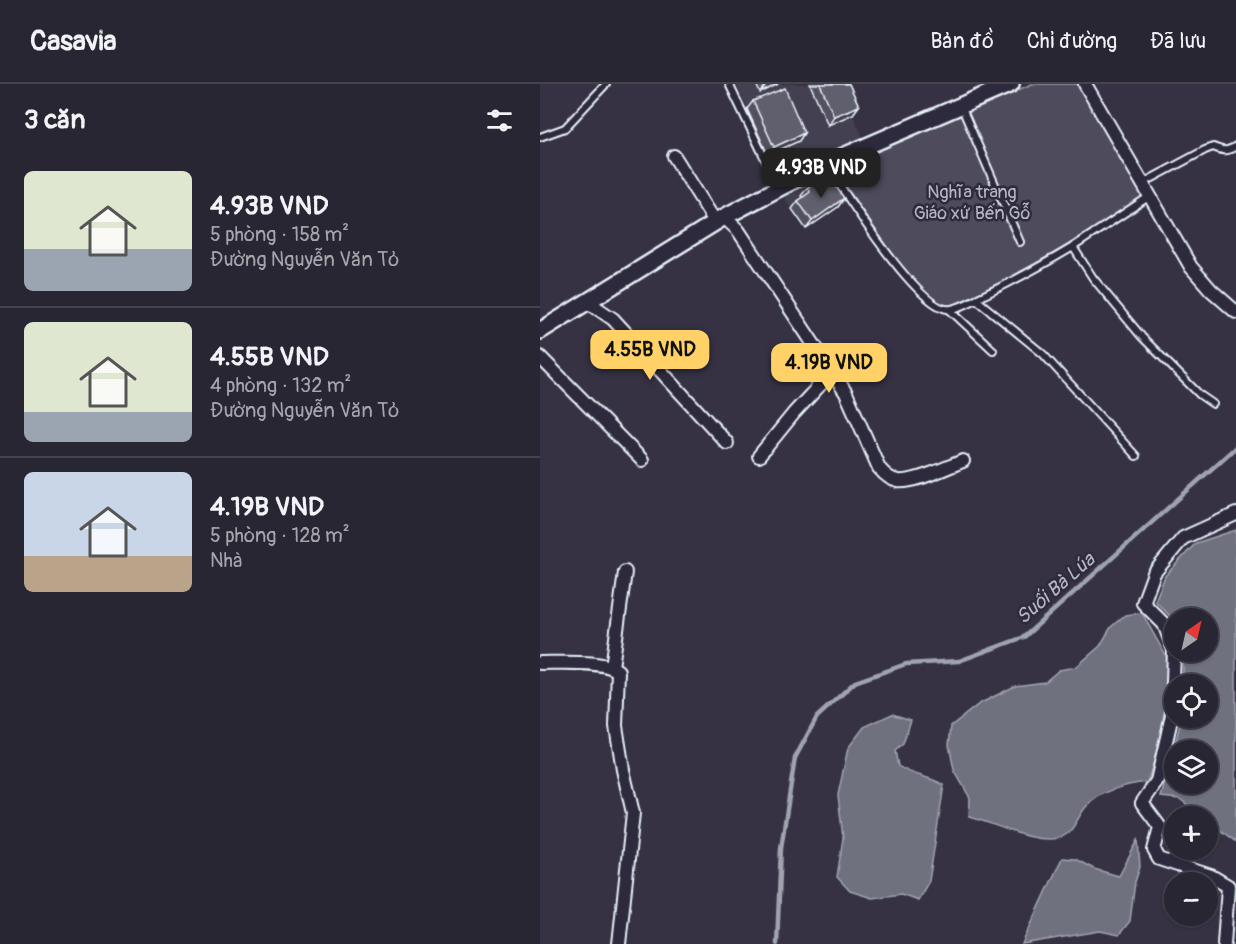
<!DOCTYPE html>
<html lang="vi">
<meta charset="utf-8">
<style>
body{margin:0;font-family:Pangolin,sans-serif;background:#302e3b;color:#f1f3f6;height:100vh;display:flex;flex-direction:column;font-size:22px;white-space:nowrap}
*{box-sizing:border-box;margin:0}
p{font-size:20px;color:#a5a5ac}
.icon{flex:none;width:33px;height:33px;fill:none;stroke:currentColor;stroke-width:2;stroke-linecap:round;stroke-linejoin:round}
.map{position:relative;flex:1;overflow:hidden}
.details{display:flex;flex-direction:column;background:#282633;width:540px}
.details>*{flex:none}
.needle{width:39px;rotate:34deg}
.buttons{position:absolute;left:624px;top:524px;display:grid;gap:12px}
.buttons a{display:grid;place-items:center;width:54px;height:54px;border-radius:50%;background:#282633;box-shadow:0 2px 4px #0004,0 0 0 2px #44434e;font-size:30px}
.price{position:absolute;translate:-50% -51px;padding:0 14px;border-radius:12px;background:#ffd166;color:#111;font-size:20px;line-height:39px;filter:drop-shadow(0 2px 3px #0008)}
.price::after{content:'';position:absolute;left:50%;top:36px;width:18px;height:14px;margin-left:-9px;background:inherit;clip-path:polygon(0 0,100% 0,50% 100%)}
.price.current{background:#222;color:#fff}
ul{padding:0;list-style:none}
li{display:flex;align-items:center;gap:18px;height:150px;padding:0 24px}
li+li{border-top:2px solid #44434e}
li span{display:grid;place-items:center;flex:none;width:168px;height:120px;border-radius:9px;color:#555}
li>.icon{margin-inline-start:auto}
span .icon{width:72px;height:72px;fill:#fffc;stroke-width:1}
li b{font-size:26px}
h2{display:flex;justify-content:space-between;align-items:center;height:72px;padding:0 24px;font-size:26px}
header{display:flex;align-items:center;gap:36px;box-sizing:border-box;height:84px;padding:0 30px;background:#282633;border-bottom:2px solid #44434e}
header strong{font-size:28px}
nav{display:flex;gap:33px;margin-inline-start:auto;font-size:21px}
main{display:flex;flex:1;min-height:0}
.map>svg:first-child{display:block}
.built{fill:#433f51}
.green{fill:#4d4b5c;stroke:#9a9eaa;stroke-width:1.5}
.water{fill:#70717f;stroke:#a0a4af;stroke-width:1.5;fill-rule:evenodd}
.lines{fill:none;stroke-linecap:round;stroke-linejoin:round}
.stream{stroke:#a0a4af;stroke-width:4.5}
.service-casing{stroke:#e8f1f8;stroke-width:10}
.minor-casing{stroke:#e8f1f8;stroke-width:16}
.tertiary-casing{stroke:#e8f1f8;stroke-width:20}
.service{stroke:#2f2a3d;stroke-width:6}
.minor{stroke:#2f2a3d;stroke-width:12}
.tertiary{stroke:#2f2a3d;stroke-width:15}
.wall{fill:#53515f;stroke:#e8f1f8;stroke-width:1.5}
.shaded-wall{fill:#43424d;stroke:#e8f1f8;stroke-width:1.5}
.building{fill:#605e6e;stroke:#e8f1f8;stroke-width:1.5}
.labels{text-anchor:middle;stroke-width:5;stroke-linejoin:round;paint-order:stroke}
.park-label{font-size:18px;fill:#b2b7c1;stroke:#2f2a3d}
.water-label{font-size:20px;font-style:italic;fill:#b2b7c2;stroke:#2f2a3d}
</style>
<header>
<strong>Casavia</strong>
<nav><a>Bản đồ</a><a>Chỉ đường</a><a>Đã lưu</a></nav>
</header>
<main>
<section class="details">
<h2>3 căn<svg class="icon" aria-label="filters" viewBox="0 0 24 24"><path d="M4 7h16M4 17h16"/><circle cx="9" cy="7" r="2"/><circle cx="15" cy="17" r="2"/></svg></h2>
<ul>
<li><span style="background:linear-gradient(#dfe7d0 65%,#9aa5b1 0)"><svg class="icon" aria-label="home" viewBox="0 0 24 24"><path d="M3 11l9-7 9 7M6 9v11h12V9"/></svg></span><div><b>4.93B VND</b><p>5 phòng · 158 m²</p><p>Đường Nguyễn Văn Tỏ</p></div></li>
<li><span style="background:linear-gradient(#dfe7d0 75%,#9aa5b1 0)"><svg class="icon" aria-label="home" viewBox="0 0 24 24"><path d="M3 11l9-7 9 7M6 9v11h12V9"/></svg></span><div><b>4.55B VND</b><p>4 phòng · 132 m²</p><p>Đường Nguyễn Văn Tỏ</p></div></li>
<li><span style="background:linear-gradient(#c9d6e8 70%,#b9a48a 0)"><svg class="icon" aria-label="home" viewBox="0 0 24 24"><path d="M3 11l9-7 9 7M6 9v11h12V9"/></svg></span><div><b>4.19B VND</b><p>5 phòng · 128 m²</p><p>Nhà</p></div></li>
</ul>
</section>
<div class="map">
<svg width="696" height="860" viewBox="0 0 696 860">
<rect width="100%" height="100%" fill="#363244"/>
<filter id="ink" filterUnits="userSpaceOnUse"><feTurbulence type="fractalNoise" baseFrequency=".0167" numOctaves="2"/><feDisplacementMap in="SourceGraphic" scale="12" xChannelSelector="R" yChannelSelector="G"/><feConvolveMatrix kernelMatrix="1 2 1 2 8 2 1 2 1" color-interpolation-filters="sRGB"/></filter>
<g filter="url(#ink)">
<g class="built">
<path d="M196 0H300L323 54 282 71 240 95Z"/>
<path d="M287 89 307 117 266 145 243 112Z"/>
</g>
<path class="green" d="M492 0H538L604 112C541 154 479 192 410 222L400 220 390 213 356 175 294 86Z"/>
<g class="water">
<path d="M696 446V758L668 737V732H661L640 715 621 713 642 633H668V600H643V567H668V534H634V536L615 517 625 492 656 459ZM634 666H668V699H634Z"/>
<path d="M602 529 631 581 619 663 607 698C587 700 559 707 545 724 537 734 533 751 518 754 492 760 455 739 429 733L430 714 414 686 409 661 411 642 439 620 475 602 505 598 519 586 536 583 560 562 571 543 585 531Z"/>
<path d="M352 630 371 636 363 660 355 667 358 682C373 692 389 692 404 701L389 797 378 816 361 810 332 814 310 807 297 793 303 754 298 711 308 664 324 643Z"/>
<path d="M598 756 600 783 595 798 590 837 579 851 560 847 482 860 522 774 535 775 554 785 579 792Z"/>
</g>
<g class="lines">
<path class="stream" d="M237 860 241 764 255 674 277 633 315 598 366 580 419 577 484 553 696 363"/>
<defs>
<g id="service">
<path d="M189 0 239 104"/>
<path d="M421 22 480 158"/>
<path d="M0 53 25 44 66 0"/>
<path d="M286 80C303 106 381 231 411 225 421 224 432 217 440 213 472 198 503 181 533 163L553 194 602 253 660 311 673 320"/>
<path d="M603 99 665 66 673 63C683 67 687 68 696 62"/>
<path d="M533 163 610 112"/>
<path d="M436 215 503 270 596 372"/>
<path d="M410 226 453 266"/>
</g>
<g id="minor">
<path d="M545 0 651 183 671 206 696 228"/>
<path d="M134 72 176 139"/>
<path d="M184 133 198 146 306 309 339 384C344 390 350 396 358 397 375 399 407 383 423 377"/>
<path d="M48 218 73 235 187 359"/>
<path d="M0 273 102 376"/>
<path d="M219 372 254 329 292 288"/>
<path d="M0 579C19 579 64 576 78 587L76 642 83 686 93 729 79 860"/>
<path d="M72 583 85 488"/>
<path d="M684 860 688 802 671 792 619 775 614 766 620 743 602 719 617 697 632 631 634 566 624 540 603 519 614 489 643 454 696 430"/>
</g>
<path id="tertiary" d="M0 247 184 133 285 80 471 0"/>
</defs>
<use href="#service" class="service-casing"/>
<use href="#minor" class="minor-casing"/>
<use href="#tertiary" class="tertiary-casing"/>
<use href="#service" class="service"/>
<use href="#minor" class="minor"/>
<use href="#tertiary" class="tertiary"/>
</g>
<g class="wall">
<path d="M216 0H238L220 9Z"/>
<path d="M270 0H309L319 22 313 30 288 41Z"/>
<path d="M213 17 264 49 259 57 228 71 207 25Z"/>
<path d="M280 101 304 114 298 123 266 145 252 125 258 117 262 113 261 112 267 104Z"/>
</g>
<g class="shaded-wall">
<path d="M227 0H238L220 9Z"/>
<path d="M319 22 313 30 288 41 294 32Z"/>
<path d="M264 49 259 57 228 71 234 63Z"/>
<path d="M304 114 298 123 266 145 272 137Z"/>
</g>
<g class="building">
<path d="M280 0H309L319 22 294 32Z"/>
<path d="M245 4 264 49 234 63 213 17Z"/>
<path d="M290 94 304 114 272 137 258 117 270 108 267 104 277 97 280 101Z"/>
</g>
</g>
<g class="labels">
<g class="park-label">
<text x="432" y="114">Nghĩa trang<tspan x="432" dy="21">Giáo xứ Bến Gỗ</tspan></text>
</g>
<g class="water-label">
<text transform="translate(515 504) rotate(-41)" y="7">Suối Bà Lúa</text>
</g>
</g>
</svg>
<div class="buttons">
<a><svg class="needle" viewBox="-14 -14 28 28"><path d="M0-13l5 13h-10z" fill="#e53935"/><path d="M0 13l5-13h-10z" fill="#a5a5ac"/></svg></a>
<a><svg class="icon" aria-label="locate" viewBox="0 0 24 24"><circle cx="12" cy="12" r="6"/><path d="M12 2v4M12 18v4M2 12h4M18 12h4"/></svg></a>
<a><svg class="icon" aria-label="layers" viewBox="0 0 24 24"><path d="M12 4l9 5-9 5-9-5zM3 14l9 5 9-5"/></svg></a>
<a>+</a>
<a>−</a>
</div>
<b class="price current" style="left:281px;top:115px">4.93B VND</b>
<b class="price" style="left:110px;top:297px">4.55B VND</b>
<b class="price" style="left:289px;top:310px">4.19B VND</b>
</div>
</main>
